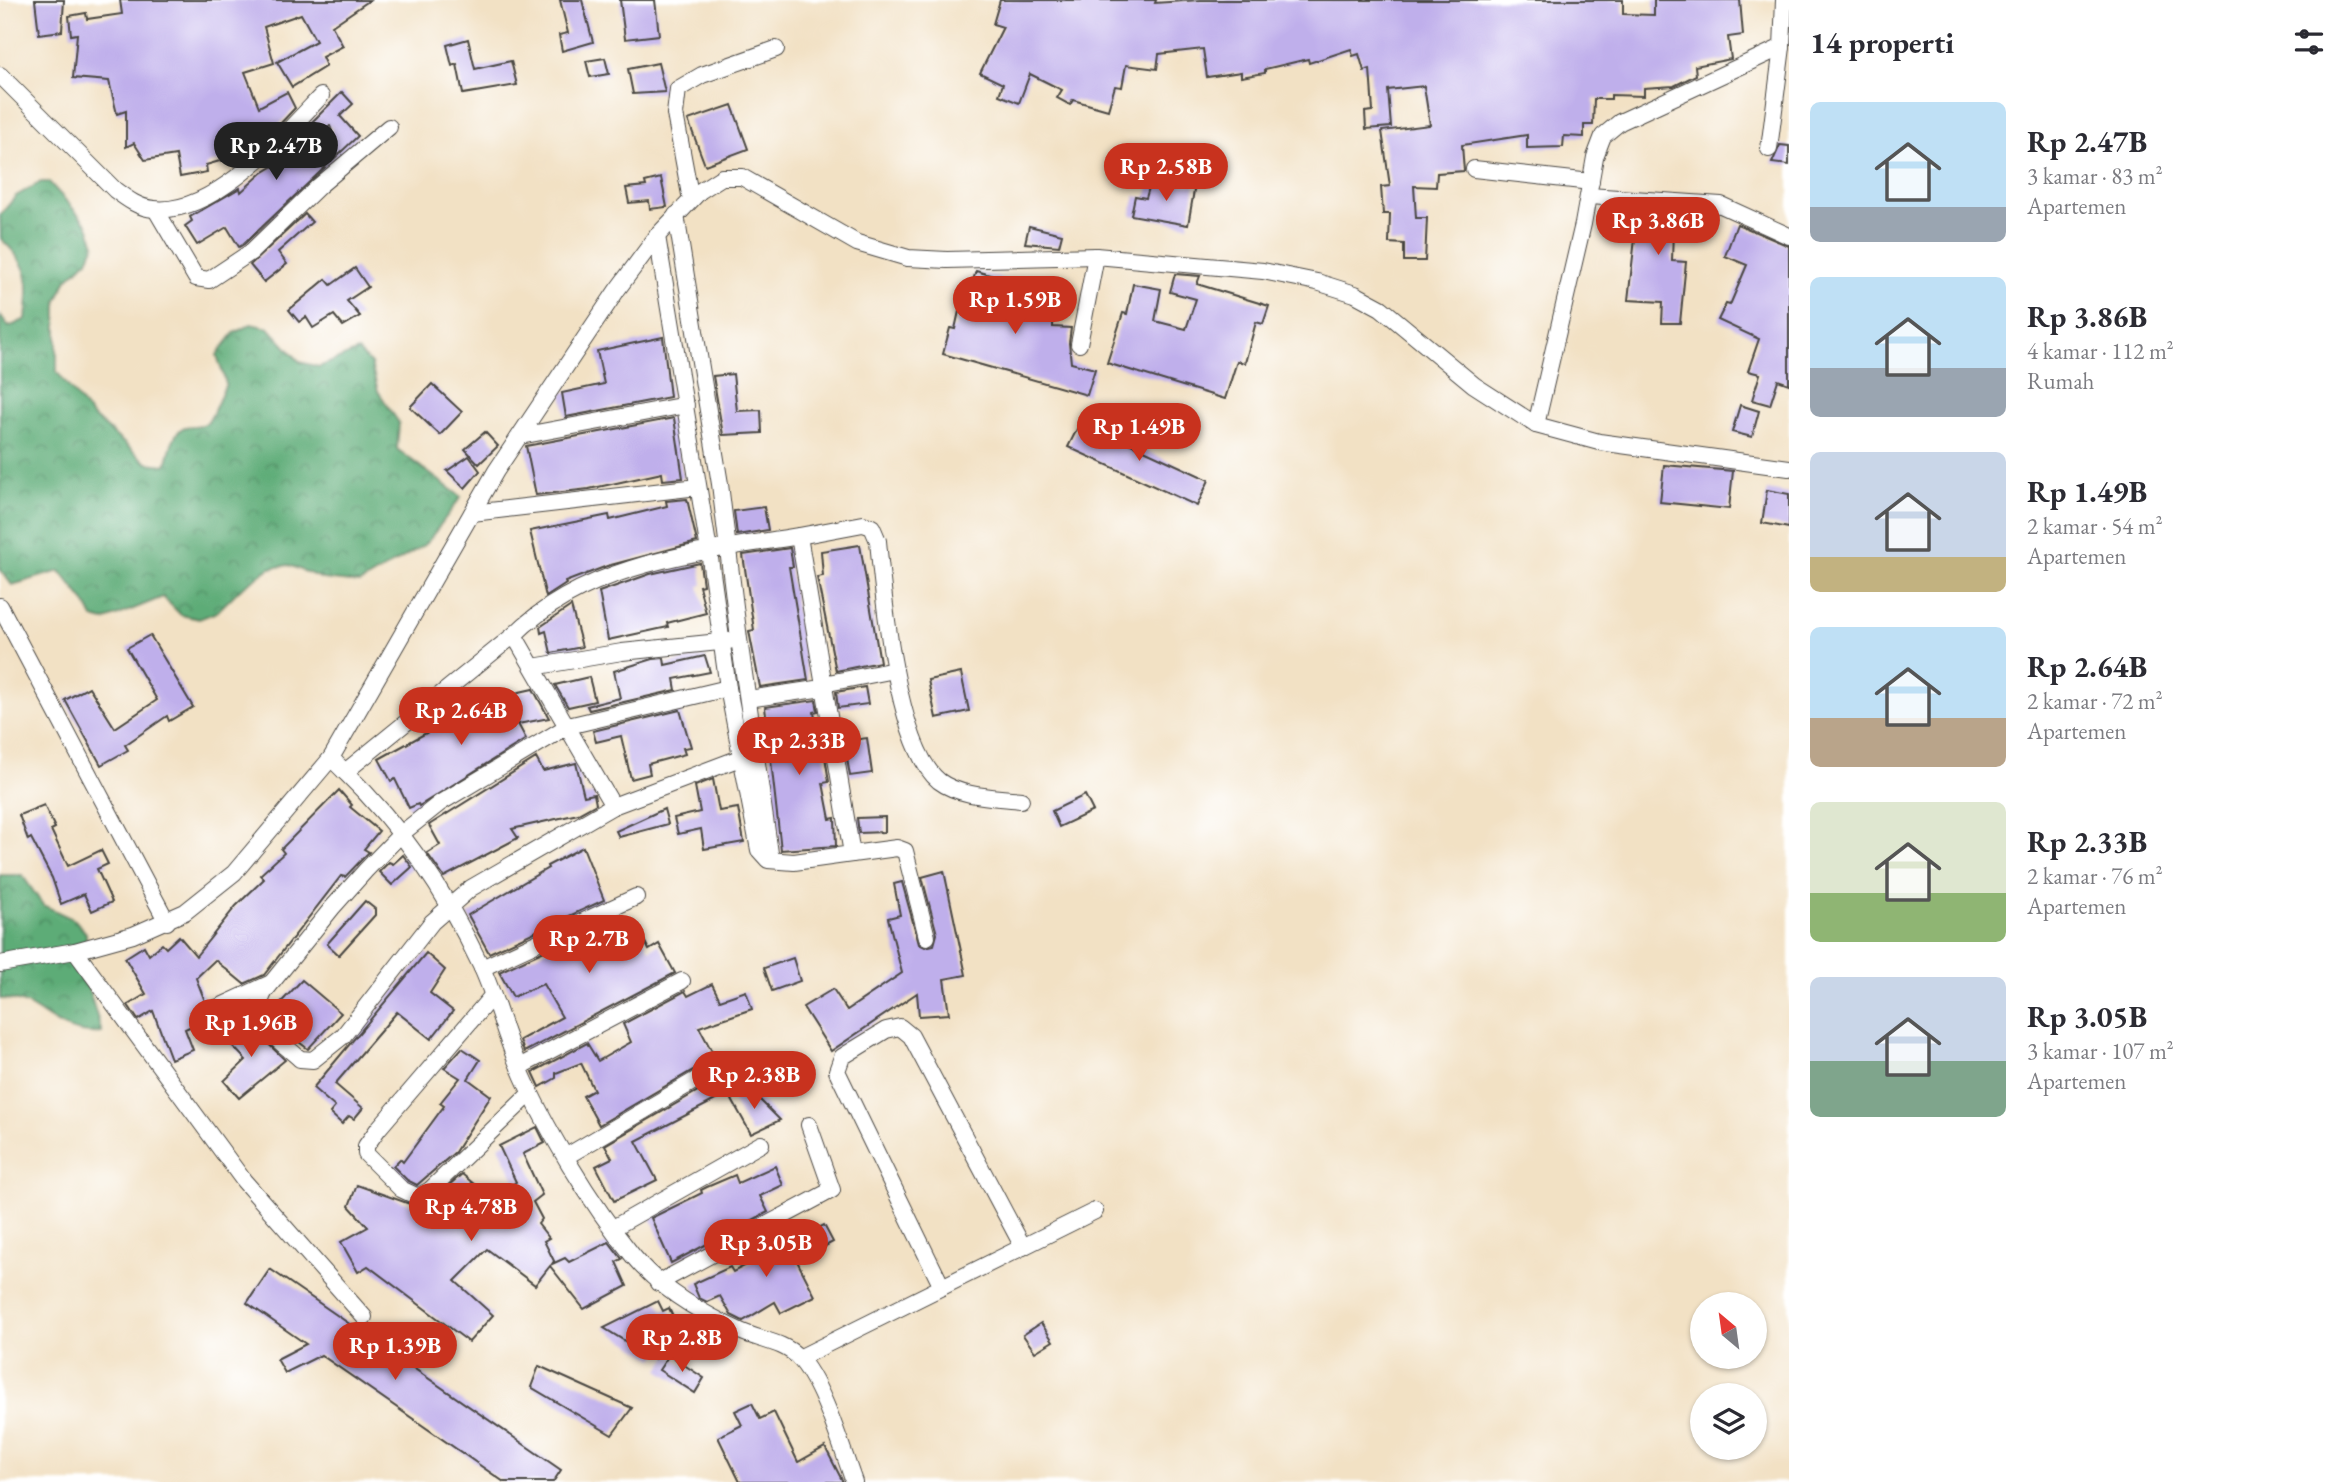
<!DOCTYPE html>
<html lang="id">
<meta charset="utf-8">
<style>
body{margin:0;font-family:"EB Garamond",serif;background:#f2f2f3;color:#2b2b33;height:100vh;display:flex;flex-direction:column;font-size:26px;white-space:nowrap}
*{box-sizing:border-box;margin:0}
p{font-size:23px;color:#7c7c81}
.icon{flex:none;width:38px;height:38px;fill:none;stroke:currentColor;stroke-width:2;stroke-linecap:round;stroke-linejoin:round}
.map{position:relative;flex:1;overflow:hidden}
.details{display:flex;flex-direction:column;background:#fff;width:560px}
.details>*{flex:none}
.needle{width:46px;rotate:331deg}
.tools{position:absolute;left:1690px;top:1292px;display:grid;gap:14px}
.tools a{display:grid;place-items:center;width:77px;height:77px;border-radius:50%;background:#fff;box-shadow:0 2px 5px #0004;font-size:35px}
.price{position:absolute;translate:-50% -60px;padding:0 16px;border-radius:24px;background:#c8321e;color:#fff;font-size:23px;line-height:46px;filter:drop-shadow(0 2px 4px #0008)}
.price::after{content:'';position:absolute;left:50%;top:42px;width:21px;height:16px;margin-left:-10px;background:inherit;clip-path:polygon(0 0,100% 0,50% 100%)}
.price.active{background:#222;color:#fff}
ul{padding:0;list-style:none}
li{display:flex;align-items:center;gap:21px;height:175px;padding:0 21px}
li span{display:grid;place-items:center;flex:none;width:196px;height:140px;border-radius:10px;color:#555}
li>.icon{margin-inline-start:auto}
span .icon{width:84px;height:84px;fill:#fffc;stroke-width:1}
li b{font-size:30px}
h2{display:flex;justify-content:space-between;align-items:center;height:84px;padding:0 21px;font-size:30px}
main{display:flex;flex:1;min-height:0}
.map>svg:first-child{display:block}
.forest{fill:url(#forest-crowns);stroke:#446c51;stroke-width:2}
.building{fill:#bfafeb}
.lines{fill:none;stroke-linecap:round;stroke-linejoin:round}
.street-casing{stroke:#494642;stroke-width:18}
.street{stroke:#fff;stroke-width:16}
</style>
<main>
<div class="map">
<svg width="1789" height="1482" viewBox="0 0 1789 1482">
<defs>
<pattern id="forest-crowns" width="20" height="18" patternUnits="userSpaceOnUse" patternTransform="scale(1.75)"><rect width="20" height="18" fill="#5dac77"/><path d="M2 6a3 3 0 1 1 6 0M12 15a3 3 0 1 1 6 0" fill="none" stroke="#4d8c62"/></pattern>
</defs>
<rect width="100%" height="100%" fill="#fff"/>
<filter id="ink" filterUnits="userSpaceOnUse"><feTurbulence type="fractalNoise" baseFrequency=".0143" numOctaves="2"/><feDisplacementMap in="SourceGraphic" scale="14" xChannelSelector="R" yChannelSelector="G"/><feConvolveMatrix kernelMatrix="1 2 1 2 8 2 1 2 1" color-interpolation-filters="sRGB"/></filter>
<filter id="wash" filterUnits="userSpaceOnUse"><feTurbulence type="fractalNoise" baseFrequency=".00686" numOctaves="4" result="noise"/><feDisplacementMap in="SourceGraphic" scale="28" xChannelSelector="R" yChannelSelector="G"/><feGaussianBlur stdDeviation="1.57" result="paint"/><feColorMatrix in="noise" values="0 0 0 0 0 0 0 0 0 0 0 0 0 0 0 0 0 1.4 0 .05"/><feComposite in="paint" operator="in"/></filter>
<g filter="url(#wash)">
<rect width="100%" height="100%" fill="#f2e1c4"/>
<g class="forest">
<path d="M41 182H49L87 224 95 244 88 260 67 279 57 301V372L91 415 147 463 166 465C170 453 172 432 185 427 192 425 201 427 207 423 211 421 222 391 226 384L217 355 234 333 251 324 269 328 300 362 319 367 358 351 371 364 378 391 399 423 397 449 461 497 426 544 360 583 323 579 289 565 270 568 240 589 217 612 199 619 181 615 163 597 104 621 93 618 85 602 60 571 12 585 0 569V315L9 327 26 319C30 281 31 266 1 239L0 215 16 196Z"/>
<path d="M0 875H22L43 905 75 920 86 933 88 987 102 1033C50 1037 41 997 0 999Z"/>
</g>
<g id="blocks">
<g class="building">
<path d="M35 0H64L62 31 39 34Z"/>
<path d="M120 0H370L332 26 343 46 322 57 326 66 292 87 277 62 316 41 301 14 264 27 274 63 245 72 259 107 287 92 295 108 278 126 274 127 269 122 242 134 245 139 227 146 230 158 206 165 207 172 180 177 176 155 145 160 134 143 126 147V111L117 114 109 81 73 78 77 34 71 35 69 16 86 13 87 19 122 14Z"/>
<path d="M560 0H582L593 42 562 51 559 35 568 33Z"/>
<path d="M620 0H655L659 35 625 39Z"/>
<path d="M1000 0H1156L1155 3 1200 0H1623V14L1654 15V0H1740L1743 35 1728 37 1731 59 1695 66 1696 75 1674 86 1644 88V96L1611 95V99H1594L1593 125H1584V137L1564 136 1563 147 1527 148V135L1462 145 1464 171 1437 173 1436 187 1414 186 1416 218H1427L1425 261H1404V244L1389 243 1390 214H1383L1381 187 1390 186 1382 131 1430 125 1424 86 1388 90 1391 127 1366 129 1365 112 1373 111 1370 69 1364 71 1359 54 1353 56 1351 49 1309 63 1308 59 1265 69V73L1241 77V72L1207 77 1203 49 1159 54 1157 69 1126 65 1122 87 1115 86 1108 110 1073 100 1070 105 1057 98 1062 90 1030 74 1019 103 999 95 1003 84 980 73 1003 27 993 24Z"/>
<path d="M468 39 475 69 511 61 517 85 463 94 457 64 452 66 447 45Z"/>
<path d="M605 58 609 74 590 77 586 61Z"/>
<path d="M658 63 665 92 633 94 628 69Z"/>
<path d="M342 92 353 104 340 116 358 136 244 244 239 247 227 227 197 245 185 226 192 221 190 217 240 188 241 192 262 173 332 131 330 126 297 137Z"/>
<path d="M732 105 748 149 705 165 688 120Z"/>
<path d="M1780 145 1789 146V165L1772 163Z"/>
<path d="M661 178 667 207 650 209 649 201 629 203 626 188 646 186 645 182Z"/>
<path d="M1150 184 1195 185 1188 225 1131 215 1135 196 1146 198Z"/>
<path d="M1614 210 1711 215V230L1673 229 1672 261 1686 262 1680 323H1662L1663 302 1628 300 1636 230H1614Z"/>
<path d="M305 214 312 222 278 252 287 264 264 282 250 265Z"/>
<path d="M1737 224 1789 246V384L1778 380 1770 405 1752 400 1760 374 1748 371 1759 339 1718 320 1726 304 1730 305 1747 265 1725 256Z"/>
<path d="M1029 226 1062 234 1059 246 1025 243Z"/>
<path d="M355 268 368 287 347 301 360 316 343 326 334 315 313 328 306 317 299 322 289 310 326 279 331 285Z"/>
<path d="M976 271 1007 280 1004 293 1054 294 1053 327 1071 328 1069 343 1071 363 1095 369 1087 395 943 354 950 328 955 329 964 289 970 290Z"/>
<path d="M1175 274 1200 276 1197 284 1269 306 1263 324 1256 322 1245 363 1237 361 1225 399 1107 363 1123 313 1127 314 1133 284 1161 289 1155 321 1186 329 1196 299 1170 292Z"/>
<path d="M663 337 670 397 566 417 562 393 604 384 597 351Z"/>
<path d="M733 374 737 411 761 410 762 433 723 435 713 376Z"/>
<path d="M432 384 462 412 440 435 410 407Z"/>
<path d="M1740 405 1759 411 1752 437 1732 432Z"/>
<path d="M674 418 683 478 663 480 662 473 589 489 536 495 526 446Z"/>
<path d="M1081 421 1209 480 1197 506 1068 447Z"/>
<path d="M485 432 498 446 479 464 465 449Z"/>
<path d="M469 456 480 471 465 488 447 471Z"/>
<path d="M1664 465 1733 471 1729 509 1660 502Z"/>
<path d="M1767 490 1789 494V528L1762 523Z"/>
<path d="M687 499 697 542 607 566 565 582 566 584 546 597 530 531 609 515 610 520 667 506 666 501Z"/>
<path d="M764 507 768 530 737 535 734 511Z"/>
<path d="M860 545 880 662 836 671 817 577 823 576 821 551Z"/>
<path d="M790 548 793 567H789L808 680 760 687 749 631 754 630 743 555Z"/>
<path d="M700 563 703 585 699 586 706 613 667 623 668 627 608 640 599 592 650 574Z"/>
<path d="M571 606 582 647 551 653 546 631 541 633 540 627Z"/>
<path d="M150 635 193 707 169 721 167 716 125 745 128 750 101 765 65 700 89 687 115 728 157 700 127 648Z"/>
<path d="M705 656 710 672 674 679 676 690 589 710 587 706 620 698 614 671 653 659 664 658 665 665Z"/>
<path d="M961 673 969 711 936 718 928 680Z"/>
<path d="M589 677 595 701 568 707 555 685Z"/>
<path d="M865 687 868 704 838 708 836 692Z"/>
<path d="M533 689 549 718 518 724 526 739 419 806 418 804 409 808 395 779 391 781 379 759 457 716 515 693Z"/>
<path d="M816 700 818 711 814 712 819 745 823 744 829 782 823 783 830 819 835 818 836 846 781 850 765 707Z"/>
<path d="M680 710 691 747 683 748 685 754 648 764 650 774 631 779 621 736 596 742 593 731Z"/>
<path d="M867 738 872 773 850 776 844 741Z"/>
<path d="M536 758 543 771 576 763 584 796 594 794 596 804 578 814 512 829 518 838 444 877 427 853 440 845 429 825Z"/>
<path d="M713 779 719 811 738 808 744 842 704 849 701 829 678 834 674 818 700 812 695 786Z"/>
<path d="M339 790 352 805 350 807 379 831 364 849 369 852 345 877 341 876 264 975 244 984 215 960 196 978 211 1017 185 1029 193 1050 171 1059 153 1011 138 1020 128 1005 146 994 125 958 144 946 149 955 162 944 166 948 179 936 196 956 236 906 264 879 260 875 284 853 281 849Z"/>
<path d="M1085 795 1093 811 1059 827 1052 811Z"/>
<path d="M44 805 55 828 51 830 68 866 101 850 108 864 97 869 112 902 92 911 84 894 61 904 52 878 31 838 28 840 19 815Z"/>
<path d="M664 809 668 824 619 837 616 831Z"/>
<path d="M885 817V832L859 833 857 818Z"/>
<path d="M583 847 604 900 489 953 468 915 548 868 547 866Z"/>
<path d="M403 855 412 867 392 885 379 872 389 862 393 864Z"/>
<path d="M944 871 966 975 944 979 949 1014 919 1016 917 993 831 1051 803 1007 833 989 847 1010 902 973 888 918 900 915 894 884 902 882 919 944 925 947 934 945 937 934 922 877Z"/>
<path d="M365 901 375 909V915L339 955 327 944Z"/>
<path d="M613 919 617 928 634 920 649 950 659 944 675 973 524 1052 520 1040 562 1017 543 984 513 997 499 972Z"/>
<path d="M426 953 445 970 430 993 453 1011 431 1039 397 1012 335 1084 363 1108 354 1119 349 1116 342 1124 330 1113 335 1107 313 1088Z"/>
<path d="M793 958 800 981 772 991 764 968Z"/>
<path d="M302 980 341 1013 308 1049 282 1029 271 1013Z"/>
<path d="M712 984 720 1000 746 991 752 1009 699 1027 715 1057 599 1125 583 1096 594 1090 581 1063 556 1073V1078L540 1087 533 1072 587 1043 598 1061 631 1042 623 1024 685 991 688 996Z"/>
<path d="M250 1017 260 1036 285 1060 239 1098 224 1081 246 1060 226 1039Z"/>
<path d="M462 1048 480 1060 468 1079 491 1096 455 1152 417 1185 407 1180 393 1166 400 1159 403 1162 444 1106 440 1103 460 1078 444 1068Z"/>
<path d="M717 1080 725 1095 636 1141 657 1180 614 1201 596 1166 612 1158 605 1145Z"/>
<path d="M748 1088 780 1120 751 1134 731 1098Z"/>
<path d="M537 1127 545 1143 523 1154 542 1195 533 1202 542 1219 538 1224 549 1238 544 1241 554 1261 552 1264 565 1258 569 1262 609 1242 622 1259 616 1262 627 1286 584 1309 550 1266 535 1285 487 1249 455 1281 493 1315 469 1342 368 1266 358 1272 341 1242 368 1227 349 1206 357 1185 435 1213 426 1205 462 1174 492 1199 516 1182 499 1146Z"/>
<path d="M775 1166 783 1185 760 1196 768 1212 671 1263 651 1218 702 1193 701 1190 707 1187 735 1175 738 1183Z"/>
<path d="M824 1225 833 1242 797 1261 815 1296 781 1313 775 1302 743 1321 731 1315 720 1296 707 1302 699 1298 693 1284 730 1267 733 1272Z"/>
<path d="M270 1269 561 1470 553 1482H504L321 1355 285 1373 277 1359 306 1344 247 1303Z"/>
<path d="M658 1301 663 1311 669 1308 677 1326 651 1339 662 1346 654 1359 604 1328Z"/>
<path d="M1041 1323 1053 1341 1035 1352 1023 1335Z"/>
<path d="M669 1355 704 1378 695 1393 659 1370Z"/>
<path d="M539 1366 632 1408 612 1435 531 1387Z"/>
<path d="M752 1403 760 1419 774 1412 798 1462 825 1447 843 1482H740L718 1437 742 1425 735 1411Z"/>
</g>
</g>
</g>
<g filter="url(#ink)">
<use href="#blocks" fill-opacity="0" stroke="#494642" stroke-width="2"/>
<g class="lines">
<defs>
<g id="street">
<path d="M0 75 115 190C127 199 139 208 154 209 214 216 283 136 321 96"/>
<path d="M1769 149 1782 47"/>
<path d="M1474 169 1591 182"/>
<path d="M1589 196 1721 205 1789 236"/>
<path d="M691 200 675 114 678 89 702 75 776 49"/>
<path d="M156 210 196 278 209 280 251 252 319 186 389 127"/>
<path d="M676 215 720 484 739 639 771 860"/>
<path d="M1079 344 1096 256"/>
<path d="M1536 425 1583 224 1595 157 1603 136 1620 122 1782 47 1784 0"/>
<path d="M520 436 686 405"/>
<path d="M472 513 698 487"/>
<path d="M799 536 863 524 872 527 878 541C883 594 897 747 939 781 960 797 996 797 1021 800"/>
<path d="M0 606 167 922"/>
<path d="M514 635 613 806"/>
<path d="M533 667 622 652 729 641"/>
<path d="M823 684 895 670"/>
<path d="M728 688 568 726 440 803 401 834 366 870 332 908 265 991C247 1021 278 1039 300 1059L313 1060 343 1036 432 922 471 888 613 806 740 758"/>
<path d="M748 699 823 688"/>
<path d="M331 758 345 772 514 635C587 562 701 552 799 536L852 854 794 862 768 860 759 850 728 688 709 551 657 236"/>
<path d="M345 772C402 827 447 894 481 966 496 998 504 1033 518 1065 544 1127 591 1204 633 1256 660 1289 701 1313 740 1331 759 1340 784 1342 798 1357 822 1381 842 1449 854 1482"/>
<path d="M852 854 897 848 905 851 927 937"/>
<path d="M75 951 244 1181 364 1317"/>
<path d="M0 964 75 951 133 935 185 912 234 873 331 758 496 471 617 290 657 236 700 191 722 177H742L857 243 908 258 947 260 1096 256 1263 271 1317 282 1355 294 1381 308 1474 385 1536 425 1599 442 1789 468"/>
<path d="M482 968 636 897"/>
<path d="M492 996 378 1129 366 1146V1154L401 1189 418 1197 430 1190 531 1093"/>
<path d="M217 1008 269 984"/>
<path d="M519 1067 682 981"/>
<path d="M567 1156 718 1067"/>
<path d="M613 1228 761 1144"/>
<path d="M658 1283 832 1190 809 1125"/>
<path d="M942 1287 837 1071 842 1057 886 1030 900 1027 911 1036 1023 1247"/>
<path d="M799 1358 1095 1211"/>
</g>
</defs>
<use href="#street" class="street-casing"/>
<use href="#street" class="street"/>
</g>
</g>
</svg>
<div class="tools">
<a><svg class="needle" viewBox="-14 -14 28 28"><path d="M0-13l5 13h-10z" fill="#e53935"/><path d="M0 13l5-13h-10z" fill="#7c7c81"/></svg></a>
<a><svg class="icon" aria-label="layers" viewBox="0 0 24 24"><path d="M12 4l9 5-9 5-9-5zM3 14l9 5 9-5"/></svg></a>
</div>
<b class="price active" style="left:276px;top:182px">Rp 2.47B</b>
<b class="price" style="left:1166px;top:203px">Rp 2.58B</b>
<b class="price" style="left:1658px;top:257px">Rp 3.86B</b>
<b class="price" style="left:1015px;top:336px">Rp 1.59B</b>
<b class="price" style="left:1139px;top:463px">Rp 1.49B</b>
<b class="price" style="left:461px;top:747px">Rp 2.64B</b>
<b class="price" style="left:799px;top:777px">Rp 2.33B</b>
<b class="price" style="left:589px;top:975px">Rp 2.7B</b>
<b class="price" style="left:251px;top:1059px">Rp 1.96B</b>
<b class="price" style="left:754px;top:1111px">Rp 2.38B</b>
<b class="price" style="left:471px;top:1243px">Rp 4.78B</b>
<b class="price" style="left:766px;top:1279px">Rp 3.05B</b>
<b class="price" style="left:682px;top:1374px">Rp 2.8B</b>
<b class="price" style="left:395px;top:1382px">Rp 1.39B</b>
</div>
<section class="details">
<h2>14 properti<svg class="icon" aria-label="filters" viewBox="0 0 24 24"><path d="M4 7h16M4 17h16"/><circle cx="9" cy="7" r="2"/><circle cx="15" cy="17" r="2"/></svg></h2>
<ul>
<li><span style="background:linear-gradient(#bfe0f5 75%,#9aa5b1 0)"><svg class="icon" aria-label="home" viewBox="0 0 24 24"><path d="M3 11l9-7 9 7M6 9v11h12V9"/></svg></span><div><b>Rp 2.47B</b><p>3 kamar · 83 m²</p><p>Apartemen</p></div></li>
<li><span style="background:linear-gradient(#bfe0f5 65%,#9aa5b1 0)"><svg class="icon" aria-label="home" viewBox="0 0 24 24"><path d="M3 11l9-7 9 7M6 9v11h12V9"/></svg></span><div><b>Rp 3.86B</b><p>4 kamar · 112 m²</p><p>Rumah</p></div></li>
<li><span style="background:linear-gradient(#c9d6e8 75%,#c2b280 0)"><svg class="icon" aria-label="home" viewBox="0 0 24 24"><path d="M3 11l9-7 9 7M6 9v11h12V9"/></svg></span><div><b>Rp 1.49B</b><p>2 kamar · 54 m²</p><p>Apartemen</p></div></li>
<li><span style="background:linear-gradient(#bfe0f5 65%,#b9a48a 0)"><svg class="icon" aria-label="home" viewBox="0 0 24 24"><path d="M3 11l9-7 9 7M6 9v11h12V9"/></svg></span><div><b>Rp 2.64B</b><p>2 kamar · 72 m²</p><p>Apartemen</p></div></li>
<li><span style="background:linear-gradient(#dfe7d0 65%,#8fb573 0)"><svg class="icon" aria-label="home" viewBox="0 0 24 24"><path d="M3 11l9-7 9 7M6 9v11h12V9"/></svg></span><div><b>Rp 2.33B</b><p>2 kamar · 76 m²</p><p>Apartemen</p></div></li>
<li><span style="background:linear-gradient(#c9d6e8 60%,#7fa58c 0)"><svg class="icon" aria-label="home" viewBox="0 0 24 24"><path d="M3 11l9-7 9 7M6 9v11h12V9"/></svg></span><div><b>Rp 3.05B</b><p>3 kamar · 107 m²</p><p>Apartemen</p></div></li>
</ul>
</section>
</main>
